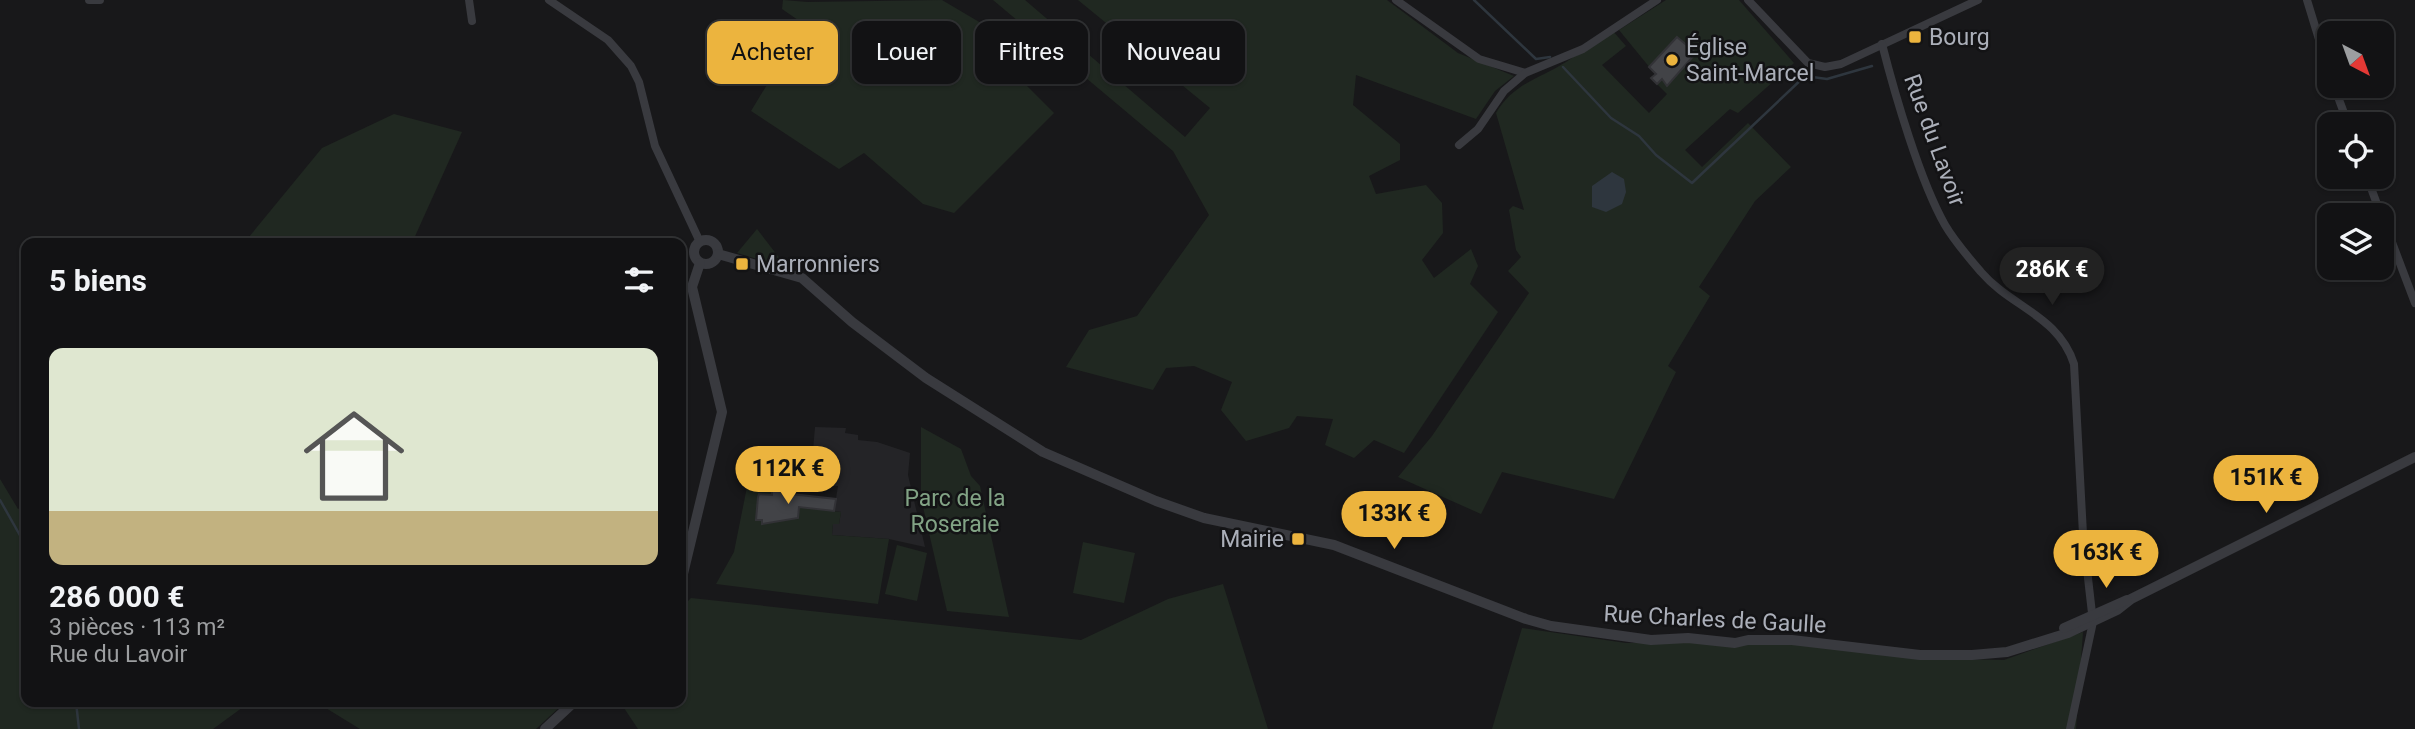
<!DOCTYPE html>
<html lang="fr">
<meta charset="utf-8">
<style>
body{margin:0;font-family:Roboto,sans-serif;background:#1f2022;color:#f1f3f6;height:100vh;display:flex;flex-direction:column;font-size:26px;white-space:nowrap}
*{box-sizing:border-box;margin:0}
p{font-size:23px;color:#9c9ea0}
.icon{flex:none;width:38px;height:38px;fill:none;stroke:currentColor;stroke-width:2;stroke-linecap:round;stroke-linejoin:round}
.map{position:relative;flex:1;overflow:hidden}
.sheet{position:absolute;left:21px;top:238px;width:665px;height:469px;display:flex;flex-direction:column;background:#121214;border-radius:14px;box-shadow:0 2px 5px #0004,0 0 0 2px #313234}
.sheet>*{flex:none}
.guide{position:absolute;left:707px;top:21px;width:665px;height:63px;display:flex;gap:14px}
.needle{width:46px;rotate:139deg}
.controls{position:absolute;left:2317px;top:21px;display:grid;gap:14px}
.controls a{display:grid;place-items:center;width:77px;height:77px;border-radius:14px;background:#121214;box-shadow:0 2px 5px #0004,0 0 0 2px #313234;font-size:35px}
.price{position:absolute;translate:-50% -60px;padding:0 16px;border-radius:24px;background:#ecb43e;color:#111;font-size:23px;line-height:46px;filter:drop-shadow(0 2px 4px #0008)}
.price::after{content:'';position:absolute;left:50%;top:42px;width:21px;height:16px;margin-left:-10px;background:inherit;clip-path:polygon(0 0,100% 0,50% 100%)}
.price.active{background:#222;color:#fff}
ul{padding:0;list-style:none}
li{display:grid;align-content:center;gap:14px;height:371px;padding:0 28px}
li span{display:grid;place-items:center;height:217px;border-radius:14px;color:#555}
li>.icon{margin-inline-start:auto}
span .icon{width:126px;height:126px;fill:#fffc;stroke-width:1}
li b{font-size:30px}
h2{display:flex;justify-content:space-between;align-items:center;height:84px;padding:0 28px;font-size:30px}
.pill{padding:0 24px;border-radius:14px;background:#121214;box-shadow:0 2px 5px #0004,0 0 0 2px #313234;font-size:24px;line-height:63px}
.pill.active{background:#ecb43e;color:#111}
.map>svg:first-child{display:block}
.built{fill:#242427}
.green{fill:#202821}
.water{fill:#2e363e}
.lines{fill:none;stroke-linecap:round;stroke-linejoin:round}
.stream{stroke:#2e363e;stroke-width:2.5}
.building{fill:#424347;stroke:#323236;stroke-width:2}
.minor{stroke:#393a3f;stroke-width:8}
.tertiary{stroke:#393a3f;stroke-width:10}
.poi-dot{fill:#ecb43e;stroke:#131315;stroke-width:2.5}
.labels{text-anchor:middle;stroke-width:5;stroke-linejoin:round;paint-order:stroke}
.poi-label{font-size:23px;fill:#abafb9;stroke:#131315;text-anchor:start}
.street-label{font-size:23px;fill:#abafb9;stroke:#131315}
.park-label{font-size:23px;fill:#82a385;stroke:#131315}
</style>
<div class="map">
<svg width="2415" height="729" viewBox="0 0 2415 729">
<rect width="100%" height="100%" fill="#18181a"/>
<path class="built" d="M815 427 846 428 845 433 858 435V440L877 442 910 453 908 475 925 547 889 539 832 535 833 524H839L841 512 834 511 838 486 810 485Z"/>
<g class="green">
<path d="M783 0 807 2 942 0 986 26 996 55 1054 113 954 213 923 204 864 153 839 169 751 111 782 60 797 56 811 29 782 9Z"/>
<path d="M993 0H1025L1185 137 1210 108 1078 0H1387L1458 53 1514 76 1495 91 1476 119 1356 75 1353 105 1400 144V160L1369 176 1376 194 1426 185 1442 203 1443 233 1422 260 1434 278 1471 249 1478 266 1470 284 1498 312 1404 453 1374 440 1354 458 1325 445 1333 419 1297 416 1289 428 1246 441 1221 410 1232 382 1194 366 1166 368 1153 390 1066 367 1089 330 1137 316 1209 215 1173 151Z"/>
<path d="M1666 0H1739L1794 63 1738 113 1730 109 1685 150 1702 167 1748 123 1791 167 1755 201 1699 287 1710 296 1668 366 1676 372 1614 499 1502 472 1481 514 1398 477 1432 436 1529 293 1508 271 1521 257 1516 250 1509 210 1513 206 1524 210 1496 113C1514 83 1539 79 1566 62 1582 52 1596 40 1612 30L1626 46 1602 65 1649 113 1667 94 1651 78 1655 74 1619 30Z"/>
<path d="M394 114 462 132 412 243H244L322 148Z"/>
<path d="M757 229 787 268 737 253Z"/>
<path d="M921 427 961 449 971 476 980 486 1009 617 947 611 921 498Z"/>
<path d="M0 479 18 509 26 504V702H250L213 729H0Z"/>
<path d="M747 487 772 489 771 497 758 498 757 519 762 520V524L798 518 799 507 841 512 839 524H833L832 535 889 539 878 604 716 584 734 552Z"/>
<path d="M1083 542 1135 553 1124 603 1073 593Z"/>
<path d="M897 545 927 553 917 601 885 594Z"/>
<path d="M1223 584 1268 729H638L620 702H681V608L691 598 1081 640 1168 599Z"/>
<path d="M1522 628 1626 643H1808L1917 658 2004 660 2083 632 2076 729H1492Z"/>
<path d="M316 702H565L536 729H360Z"/>
</g>
<path class="water" d="M1612 172 1624 179 1626 192 1622 204 1606 212 1592 207V186Z"/>
<g class="lines">
<g class="stream">
<path d="M1474 0 1536 59 1550 57"/>
<path d="M1563 67 1611 118 1639 136 1656 155 1692 183 1805 76 1827 79 1872 66"/>
<path d="M0 500 26 546"/>
<path d="M76 702 79 729"/>
</g>
</g>
<g class="building">
<path d="M1677 37 1696 53 1667 86 1662 79 1657 84 1651 78 1656 74 1649 67Z"/>
<path d="M772 489 782 490V493L836 499 834 511 799 507 798 518 762 524V520H756L758 497 759 494 772 495Z"/>
</g>
<g class="lines">
<g class="minor">
<path d="M89 0H100"/>
<path d="M469 0 472 21"/>
<path d="M549 0 608 40 631 66 639 82 655 146 700 242"/>
<path d="M1396 0 1479 59 1525 73"/>
<path d="M1748 0 1808 63 1825 67 1841 64 1978 0"/>
<path d="M2307 0 2329 72"/>
<path d="M1882 44C1895 95 1920 181 1945 225 1955 242 1969 258 1981 272 2011 307 2059 316 2074 364L2083 534 2093 622 2070 729"/>
<path d="M2334 86 2348 124"/>
<path d="M1459 145 1478 129 1504 91 1525 73 1583 49 1657 0"/>
<path d="M2367 177 2381 215"/>
<path d="M2382 216 2415 303"/>
</g>
<g class="tertiary">
<circle cx="706" cy="252" r="12"/>
<path d="M718 254 802 278 852 322 926 378 1043 452 1156 501 1204 518 1334 545 1526 619 1551 626 1651 640 1688 638 1735 643 1748 640H1792L1920 655H1972L2007 652 2068 633 2117 610 2131 599 2415 457"/>
<path d="M681 582 722 412 692 287 700 263"/>
<path d="M2064 628 2127 600"/>
<path d="M545 729 574 702"/>
</g>
</g>
<g class="poi-dot">
<rect x="1908" y="30" width="14" height="14" rx="3.5"/>
<circle cx="1672" cy="60" r="7"/>
<rect x="735" y="257" width="14" height="14" rx="3.5"/>
<rect x="1291" y="532" width="14" height="14" rx="3.5"/>
</g>
<g class="labels">
<g class="poi-label">
<text x="1929" y="45">Bourg</text>
<text x="1686" y="55">Église<tspan x="1686" dy="26">Saint-Marcel</tspan></text>
<text x="756" y="272">Marronniers</text>
<text x="1284" y="547" text-anchor="end">Mairie</text>
</g>
<g class="street-label">
<text transform="translate(1935 140) rotate(70)" y="8">Rue du Lavoir</text>
<text transform="translate(1715 619) rotate(3)" y="8">Rue Charles de Gaulle</text>
</g>
<g class="park-label">
<text x="955" y="506">Parc de la<tspan x="955" dy="26">Roseraie</tspan></text>
</g>
</g>
</svg>
<div class="controls">
<a><svg class="needle" viewBox="-14 -14 28 28"><path d="M0-13l5 13h-10z" fill="#e53935"/><path d="M0 13l5-13h-10z" fill="#9c9ea0"/></svg></a>
<a><svg class="icon" aria-label="locate" viewBox="0 0 24 24"><circle cx="12" cy="12" r="6"/><path d="M12 2v4M12 18v4M2 12h4M18 12h4"/></svg></a>
<a><svg class="icon" aria-label="layers" viewBox="0 0 24 24"><path d="M12 4l9 5-9 5-9-5zM3 14l9 5 9-5"/></svg></a>
</div>
<b class="price active" style="left:2052px;top:307px">286K €</b>
<b class="price" style="left:788px;top:506px">112K €</b>
<b class="price" style="left:2266px;top:515px">151K €</b>
<b class="price" style="left:1394px;top:551px">133K €</b>
<b class="price" style="left:2106px;top:590px">163K €</b>
<div class="guide">
<a class="pill active">Acheter</a>
<a class="pill">Louer</a>
<a class="pill">Filtres</a>
<a class="pill">Nouveau</a>
</div>
<section class="sheet">
<h2>5 biens<svg class="icon" aria-label="filters" viewBox="0 0 24 24"><path d="M4 7h16M4 17h16"/><circle cx="9" cy="7" r="2"/><circle cx="15" cy="17" r="2"/></svg></h2>
<ul>
<li><span style="background:linear-gradient(#dfe7d0 75%,#c2b280 0)"><svg class="icon" aria-label="home" viewBox="0 0 24 24"><path d="M3 11l9-7 9 7M6 9v11h12V9"/></svg></span><div><b>286 000 €</b><p>3 pièces · 113 m²</p><p>Rue du Lavoir</p></div></li>
</ul>
</section>
</div>
